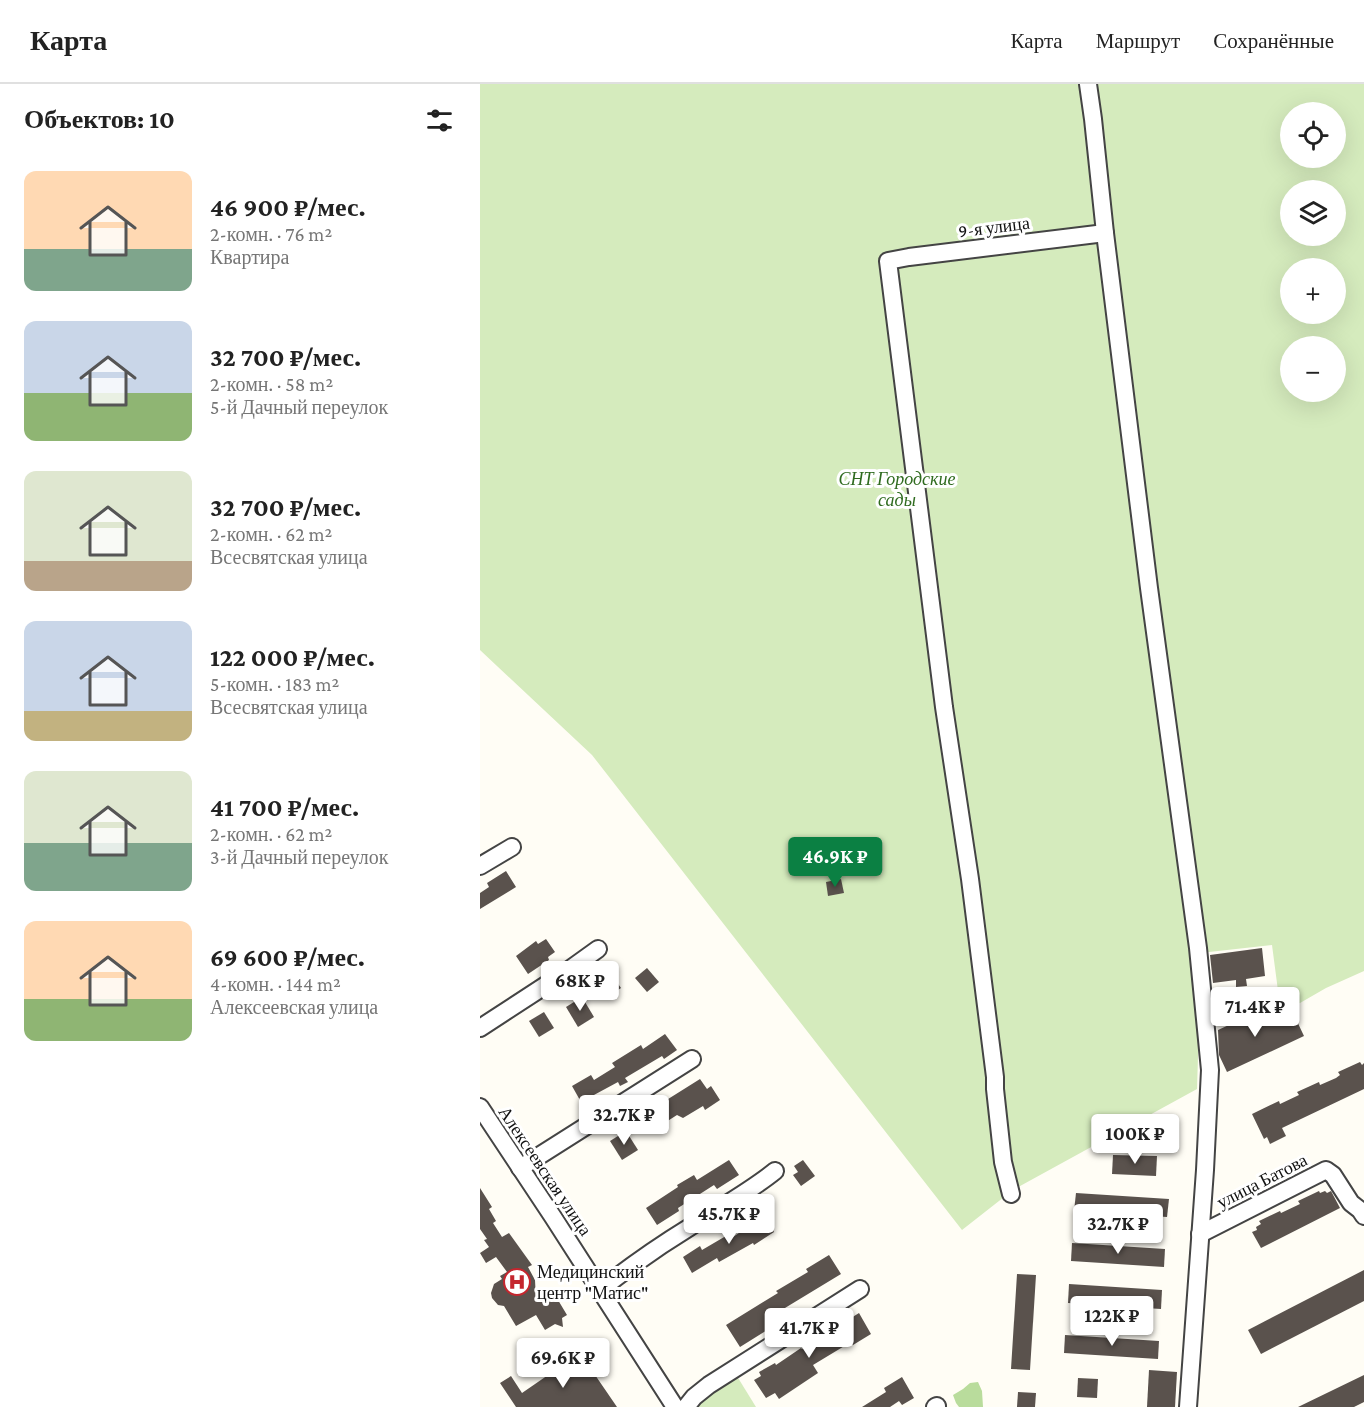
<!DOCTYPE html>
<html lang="ru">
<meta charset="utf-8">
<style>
body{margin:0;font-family:"Crimson Pro",serif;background:#f2f2f2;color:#222;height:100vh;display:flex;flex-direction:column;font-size:22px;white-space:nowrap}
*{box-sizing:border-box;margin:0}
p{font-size:20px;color:#767676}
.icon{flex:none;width:33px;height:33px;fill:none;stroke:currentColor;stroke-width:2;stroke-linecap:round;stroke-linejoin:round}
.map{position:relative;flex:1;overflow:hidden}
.drawer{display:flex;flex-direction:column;background:#fff;width:480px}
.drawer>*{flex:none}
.controls{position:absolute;left:800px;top:18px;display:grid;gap:12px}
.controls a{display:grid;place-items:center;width:66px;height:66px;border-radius:50%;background:#fff;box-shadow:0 6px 24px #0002;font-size:30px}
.price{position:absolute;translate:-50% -51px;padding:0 14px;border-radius:6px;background:#fff;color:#222;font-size:20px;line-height:39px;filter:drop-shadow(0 2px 3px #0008)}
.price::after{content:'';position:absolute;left:50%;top:36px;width:18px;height:14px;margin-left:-9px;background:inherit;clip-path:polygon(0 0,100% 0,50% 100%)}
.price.active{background:#0b8043;color:#fff}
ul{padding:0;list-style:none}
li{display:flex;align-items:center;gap:18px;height:150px;padding:0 24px}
li span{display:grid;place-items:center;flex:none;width:168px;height:120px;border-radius:12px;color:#555}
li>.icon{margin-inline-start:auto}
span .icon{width:72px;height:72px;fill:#fffc;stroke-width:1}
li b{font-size:26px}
h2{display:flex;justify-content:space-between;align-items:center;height:72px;padding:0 24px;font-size:26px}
header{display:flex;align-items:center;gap:36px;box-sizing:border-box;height:84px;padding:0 30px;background:#fff;border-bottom:2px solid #e0e0e0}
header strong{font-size:28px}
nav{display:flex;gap:33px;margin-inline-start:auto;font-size:21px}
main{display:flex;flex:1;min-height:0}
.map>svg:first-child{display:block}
.green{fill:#d5ebbd;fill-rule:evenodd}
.forest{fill:#b9dc9c}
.building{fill:#5a524d}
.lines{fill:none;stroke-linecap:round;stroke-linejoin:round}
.minor-casing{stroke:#444;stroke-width:20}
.minor{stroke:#fff;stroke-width:16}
.labels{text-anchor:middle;stroke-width:6;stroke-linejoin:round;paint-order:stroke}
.street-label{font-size:18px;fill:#111;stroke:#fff}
.park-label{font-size:18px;font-style:italic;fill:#2f6b1f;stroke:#fff}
.poi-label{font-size:18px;fill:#111;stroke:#fff;text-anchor:start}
</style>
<header>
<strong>Карта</strong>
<nav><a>Карта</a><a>Маршрут</a><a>Сохранённые</a></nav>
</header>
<main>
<section class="drawer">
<h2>Объектов: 10<svg class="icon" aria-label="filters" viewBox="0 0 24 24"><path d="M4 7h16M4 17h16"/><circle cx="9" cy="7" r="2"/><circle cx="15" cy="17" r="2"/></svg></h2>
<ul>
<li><span style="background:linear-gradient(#ffd9b3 65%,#7fa58c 0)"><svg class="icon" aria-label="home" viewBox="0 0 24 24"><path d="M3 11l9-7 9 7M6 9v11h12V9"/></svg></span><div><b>46 900 ₽/мес.</b><p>2-комн. · 76 m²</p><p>Квартира</p></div></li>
<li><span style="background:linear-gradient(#c9d6e8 60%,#8fb573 0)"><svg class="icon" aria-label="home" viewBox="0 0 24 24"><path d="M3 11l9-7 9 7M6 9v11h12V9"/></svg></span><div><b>32 700 ₽/мес.</b><p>2-комн. · 58 m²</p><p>5-й Дачный переулок</p></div></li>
<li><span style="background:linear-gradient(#dfe7d0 75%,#b9a48a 0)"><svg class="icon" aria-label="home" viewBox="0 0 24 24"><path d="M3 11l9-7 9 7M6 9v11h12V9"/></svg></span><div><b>32 700 ₽/мес.</b><p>2-комн. · 62 m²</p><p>Всесвятская улица</p></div></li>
<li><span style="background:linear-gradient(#c9d6e8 75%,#c2b280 0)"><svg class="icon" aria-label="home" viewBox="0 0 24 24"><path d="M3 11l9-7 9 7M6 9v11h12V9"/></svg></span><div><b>122 000 ₽/мес.</b><p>5-комн. · 183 m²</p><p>Всесвятская улица</p></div></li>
<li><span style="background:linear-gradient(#dfe7d0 60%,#7fa58c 0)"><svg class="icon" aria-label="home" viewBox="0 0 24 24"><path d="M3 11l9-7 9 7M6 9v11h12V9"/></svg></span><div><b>41 700 ₽/мес.</b><p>2-комн. · 62 m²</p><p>3-й Дачный переулок</p></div></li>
<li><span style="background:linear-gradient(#ffd9b3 65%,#8fb573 0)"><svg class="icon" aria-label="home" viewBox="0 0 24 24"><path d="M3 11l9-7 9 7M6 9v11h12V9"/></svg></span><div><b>69 600 ₽/мес.</b><p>4-комн. · 144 m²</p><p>Алексеевская улица</p></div></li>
</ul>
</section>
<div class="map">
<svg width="884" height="1323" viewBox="0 0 884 1323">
<rect width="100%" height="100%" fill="#fffdf5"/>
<g class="green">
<path d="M0 0H884V887L846 904 820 919 800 922 792 861 711 870 719 941 717 1005 533 1106 482 1146 112 671 0 566ZM810 28H855V74H810ZM810 106H855V152H810ZM810 184H855V230H810ZM810 262H855V308H810Z"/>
<path d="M255 1289 276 1323H210Z"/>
</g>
<path class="forest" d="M498 1298 502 1307 503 1323H479L476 1319 473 1311 483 1305 490 1299Z"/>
<g class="building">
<path d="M26 787 36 803 0 825V809L9 803 7 799Z"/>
<path d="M361 795 364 809 348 812 346 798Z"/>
<path d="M66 855 75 868 68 873 69 876 48 890 36 872 56 857 58 860Z"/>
<path d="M782 864 785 892 766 895 767 902 756 903V896L733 899 730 871Z"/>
<path d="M167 884 179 898 167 908 155 894Z"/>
<path d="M129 887 141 904 127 913 115 896Z"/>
<path d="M102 913 114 933 98 943 86 923Z"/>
<path d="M788 923 795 939 814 931 824 952 747 988 739 971 738 946Z"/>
<path d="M64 928 74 944 59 953 49 937Z"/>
<path d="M185 950 197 966 184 975 182 972 145 994 148 998 140 1002 138 998 101 1018 92 1002 111 991 114 996 135 983 132 979 161 961 163 965Z"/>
<path d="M880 978 882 981 884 979V1005L802 1044 806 1052 790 1060 787 1053 784 1055 772 1030 799 1017 800 1020 819 1011 817 1008 839 998 840 1001 856 994 860 991 858 988Z"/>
<path d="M220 995 227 1005 231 1002 240 1016 225 1026 223 1022 203 1034 197 1031 186 1038 177 1022Z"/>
<path d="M146 1047 158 1066 142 1076 130 1057Z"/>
<path d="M633 1071 677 1072 676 1092 632 1090Z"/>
<path d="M249 1076 259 1091 237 1105 234 1101 198 1124 199 1127 177 1141 166 1124 198 1103 197 1101 214 1091 217 1096Z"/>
<path d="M323 1076 335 1092 321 1102 313 1091 318 1088 314 1082Z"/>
<path d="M0 1104 12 1123 9 1125 16 1137 13 1139 22 1153 29 1149 52 1181 48 1183 55 1196 56 1216 72 1206 87 1231 82 1234 83 1243 75 1240 65 1246 56 1231 36 1242 24 1222 18 1221 12 1214 11 1209 14 1200 22 1195 20 1192 27 1188 16 1173 6 1179 0 1169 9 1163 4 1156 7 1155 0 1145Z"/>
<path d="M839 1107 840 1109 845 1107 847 1109 851 1107 860 1124 781 1164 772 1148 777 1146 776 1143 781 1140 779 1137 800 1127 801 1129 820 1120 818 1117Z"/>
<path d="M596 1109 689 1115 687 1133 594 1127Z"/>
<path d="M284 1132 294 1148 274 1161 273 1159 239 1178 237 1174 212 1189 203 1173 220 1162 222 1166 251 1149 253 1153Z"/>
<path d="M592 1159 685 1165 684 1183 591 1177Z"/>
<path d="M349 1171 361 1190 300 1227 305 1235 260 1263 246 1241 298 1209 296 1207 328 1188 326 1185Z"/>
<path d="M884 1186V1217L781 1270 768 1246Z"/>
<path d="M537 1190 556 1191 550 1286 531 1285Z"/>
<path d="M589 1200 682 1206 681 1225 588 1219Z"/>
<path d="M379 1229 391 1250 373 1261 371 1258 333 1281 338 1289 299 1315 295 1309 286 1314 274 1296 281 1292 279 1288 295 1279 296 1281 321 1264 322 1265Z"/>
<path d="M585 1251 679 1257 678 1275 584 1269Z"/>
<path d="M100 1269 137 1323H36L20 1299 31 1292 42 1309Z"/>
<path d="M669 1286 697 1288 695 1323H667Z"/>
<path d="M884 1291V1318L874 1323H818Z"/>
<path d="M422 1293 434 1314 422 1321 419 1317 410 1323H382L406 1308 404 1304Z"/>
<path d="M598 1294 618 1295 617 1314 597 1313Z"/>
<path d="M538 1308 556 1309 555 1323H537Z"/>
</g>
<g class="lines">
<defs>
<g id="minor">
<path d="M608 0 613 35 625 149 669 504 718 864 730 986 725 1086 708 1323"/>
<path d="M0 782 32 763"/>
<path d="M0 944 86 888 118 865"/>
<path d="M0 1023 73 1133 195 1323"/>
<path d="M40 1084 212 975"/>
<path d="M531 1110 523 1078 515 1005V993L490 795 464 623 408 177 429 173 625 149"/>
<path d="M720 1150 846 1086 853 1091 871 1119 880 1126 884 1132"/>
<path d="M120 1206C149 1183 179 1162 210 1143 239 1124 269 1108 295 1087"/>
<path d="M206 1323 214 1313 229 1301 380 1205"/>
<path d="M455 1323 457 1322"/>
</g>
</defs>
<use href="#minor" class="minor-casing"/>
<use href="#minor" class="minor"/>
</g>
<defs>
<symbol id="hospital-ring" viewBox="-11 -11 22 22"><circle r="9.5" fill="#fff" stroke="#c4262e" stroke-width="1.5"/><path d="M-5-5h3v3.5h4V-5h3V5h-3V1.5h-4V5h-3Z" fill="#c4262e"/></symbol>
</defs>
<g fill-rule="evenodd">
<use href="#hospital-ring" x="22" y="1183" width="30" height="30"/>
</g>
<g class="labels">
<g class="street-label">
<text transform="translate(514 143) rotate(-7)" y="6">9-я улица</text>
<text transform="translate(65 1087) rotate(56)" y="6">Алексеевская улица</text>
<text transform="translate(782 1097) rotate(-27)" y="6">улица Батова</text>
</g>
<g class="park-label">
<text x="417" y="401">СНТ Городские<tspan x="417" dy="21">сады</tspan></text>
</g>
<g class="poi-label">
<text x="57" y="1194">Медицинский<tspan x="57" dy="21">центр "Матис"</tspan></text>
</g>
</g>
</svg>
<div class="controls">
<a><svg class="icon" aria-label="locate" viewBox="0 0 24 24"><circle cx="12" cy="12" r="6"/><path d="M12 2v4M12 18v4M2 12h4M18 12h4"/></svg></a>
<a><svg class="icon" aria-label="layers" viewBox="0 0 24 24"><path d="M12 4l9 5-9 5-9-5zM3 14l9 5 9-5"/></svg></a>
<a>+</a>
<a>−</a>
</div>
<b class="price active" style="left:355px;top:804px">46.9K ₽</b>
<b class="price" style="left:100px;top:928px">68K ₽</b>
<b class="price" style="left:775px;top:954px">71.4K ₽</b>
<b class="price" style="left:144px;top:1062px">32.7K ₽</b>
<b class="price" style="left:655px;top:1081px">100K ₽</b>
<b class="price" style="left:249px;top:1161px">45.7K ₽</b>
<b class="price" style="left:638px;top:1171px">32.7K ₽</b>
<b class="price" style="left:632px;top:1263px">122K ₽</b>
<b class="price" style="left:329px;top:1275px">41.7K ₽</b>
<b class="price" style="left:83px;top:1305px">69.6K ₽</b>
</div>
</main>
